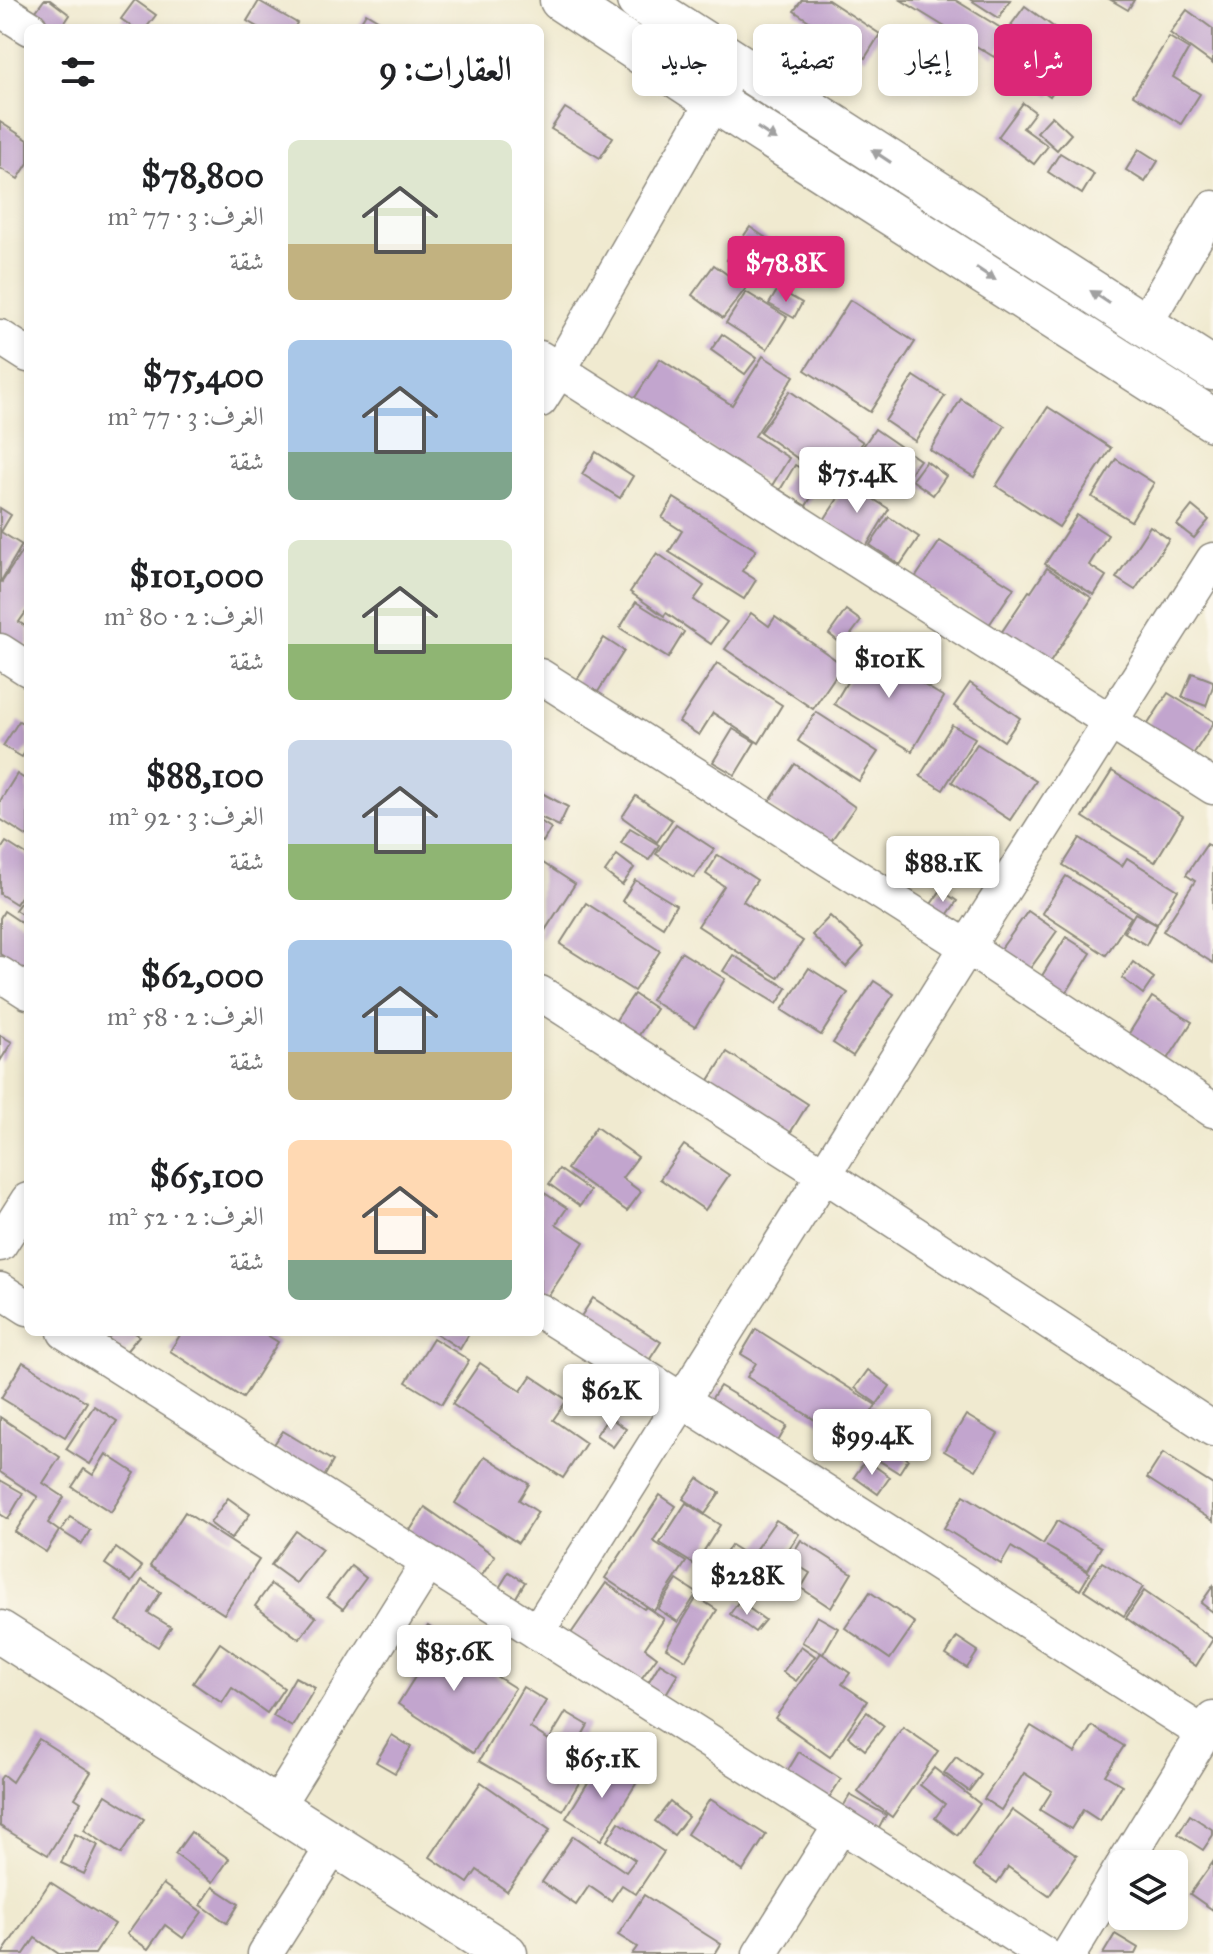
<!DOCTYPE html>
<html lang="ar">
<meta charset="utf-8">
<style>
body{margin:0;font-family:"IM FELL Great Primer",Amiri,serif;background:#f2f2f2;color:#202124;direction:rtl;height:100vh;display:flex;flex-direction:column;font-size:30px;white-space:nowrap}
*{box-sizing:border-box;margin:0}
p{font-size:26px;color:#757577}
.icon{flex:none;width:44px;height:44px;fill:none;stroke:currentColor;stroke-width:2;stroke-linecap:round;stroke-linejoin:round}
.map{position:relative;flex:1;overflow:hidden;direction:ltr}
.sheet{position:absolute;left:24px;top:24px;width:520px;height:1312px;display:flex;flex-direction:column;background:#fff;border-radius:12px;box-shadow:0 4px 12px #0003;direction:rtl}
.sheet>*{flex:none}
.guide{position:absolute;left:568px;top:24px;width:524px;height:72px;direction:rtl;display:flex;gap:16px}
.buttons{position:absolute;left:1108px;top:1850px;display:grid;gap:16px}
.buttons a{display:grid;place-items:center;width:80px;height:80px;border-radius:12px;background:#fff;box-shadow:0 4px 12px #0003;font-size:40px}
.price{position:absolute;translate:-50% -68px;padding:0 18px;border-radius:8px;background:#fff;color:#222;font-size:26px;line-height:52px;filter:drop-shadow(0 2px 4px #0008)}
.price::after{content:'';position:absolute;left:50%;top:48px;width:24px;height:18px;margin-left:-12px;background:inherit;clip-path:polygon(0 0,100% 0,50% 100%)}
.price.current{background:#db2777;color:#fff}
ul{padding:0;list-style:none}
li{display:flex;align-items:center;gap:24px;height:200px;padding:0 32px}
li span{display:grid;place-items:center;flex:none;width:224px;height:160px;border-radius:12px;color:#555}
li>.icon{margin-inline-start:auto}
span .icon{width:96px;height:96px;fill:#fffc;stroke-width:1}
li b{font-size:34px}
h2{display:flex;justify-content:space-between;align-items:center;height:96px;padding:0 32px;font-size:34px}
.chip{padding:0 28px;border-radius:12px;background:#fff;box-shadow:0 4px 12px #0003;font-size:28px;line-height:72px}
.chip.current{background:#db2777;color:#fff}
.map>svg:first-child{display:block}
.building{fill:#c2a5ce}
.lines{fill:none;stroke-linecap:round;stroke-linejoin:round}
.minor-casing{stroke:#8e8a7e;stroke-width:37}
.tertiary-casing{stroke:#8e8a7e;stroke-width:45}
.minor{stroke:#fff;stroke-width:34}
.tertiary{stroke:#fff;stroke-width:42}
.oneway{fill:#a0a0a0}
</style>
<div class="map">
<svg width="1213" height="1954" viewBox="0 0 1213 1954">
<rect width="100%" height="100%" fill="#fbf7ec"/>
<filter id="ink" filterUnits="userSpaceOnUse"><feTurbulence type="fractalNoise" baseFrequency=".0125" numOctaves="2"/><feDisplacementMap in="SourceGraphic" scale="16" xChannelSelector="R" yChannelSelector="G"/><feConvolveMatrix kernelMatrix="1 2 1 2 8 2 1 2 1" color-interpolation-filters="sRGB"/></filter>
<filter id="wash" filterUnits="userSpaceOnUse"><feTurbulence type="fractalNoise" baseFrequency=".006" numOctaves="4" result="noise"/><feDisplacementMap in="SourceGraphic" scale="32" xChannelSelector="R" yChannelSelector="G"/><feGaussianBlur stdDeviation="1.8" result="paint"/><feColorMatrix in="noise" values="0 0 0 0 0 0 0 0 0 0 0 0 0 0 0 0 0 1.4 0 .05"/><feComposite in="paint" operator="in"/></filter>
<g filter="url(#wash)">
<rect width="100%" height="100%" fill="#f0ead0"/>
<g id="blocks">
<g class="building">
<path d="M44 0H50L70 15 61 28H50L33 15Z"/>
<path d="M135 0 156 15 146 28H134L121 19Z"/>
<path d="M802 0H828L880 34 865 58 794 11Z"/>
<path d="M901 0H955L1009 33 994 57Z"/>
<path d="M971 0H1010L999 18Z"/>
<path d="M1111 0H1134L1128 10Z"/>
<path d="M259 1 297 23 294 28H259L247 21Z"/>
<path d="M1025 6 1055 28 1040 47 1011 25Z"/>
<path d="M1187 10 1213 29V64L1170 33Z"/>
<path d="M366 13 391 28H357Z"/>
<path d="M921 31 955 48 934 91 900 75Z"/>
<path d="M1169 37 1189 49 1173 77 1200 94 1181 124 1133 95Z"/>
<path d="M1056 52 1072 64 1050 96 1033 84Z"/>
<path d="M1023 103 1035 112 1023 128 1048 146 1034 164 998 137Z"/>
<path d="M565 108 613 137 600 158 551 129Z"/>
<path d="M1052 116 1071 134 1057 150 1037 132Z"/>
<path d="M0 122 28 140V163L18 179 0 168Z"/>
<path d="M1139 149 1158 161 1145 182 1126 170Z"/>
<path d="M1060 153 1094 174 1082 194 1048 172Z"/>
<path d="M750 227 772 242 749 276 727 260Z"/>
<path d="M779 240 799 254 776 287 757 274Z"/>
<path d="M714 265 746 288 723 318 692 295Z"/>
<path d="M778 289 802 303 794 318 769 304Z"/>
<path d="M746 292 787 317 767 349 726 323Z"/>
<path d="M850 300 915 342 870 412 805 370Z"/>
<path d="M722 334 757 358 745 374 711 350Z"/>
<path d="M763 356 794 376 755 436 789 458 771 487 634 399 660 359 732 405Z"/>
<path d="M914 376 945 396 915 441 885 421Z"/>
<path d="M790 391 863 442 834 484 760 432Z"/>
<path d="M961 399 1005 426 974 477 930 450Z"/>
<path d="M1048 407 1111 448 1059 527 996 486Z"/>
<path d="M875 429 920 460 909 475 887 460 877 474 855 458Z"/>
<path d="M596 452 633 476 620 498 582 474Z"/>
<path d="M1116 459 1154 483 1131 521 1092 497Z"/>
<path d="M926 461 946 476 933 495 912 480Z"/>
<path d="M795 465 821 480 806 506 780 490Z"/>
<path d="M848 483 889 509 866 547 824 520Z"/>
<path d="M674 498 756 550 742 571 756 580 744 599 669 552 682 531 662 518Z"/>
<path d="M1192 506 1209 520 1194 538 1177 525Z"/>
<path d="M0 508 11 515 1 532 22 545 1 581 2 582 28 542V609L19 622 28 628V643L23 651 0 636Z"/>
<path d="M1077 515 1108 535 1089 565 1106 576 1094 595 1045 564Z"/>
<path d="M889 517 919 537 900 565 870 545Z"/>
<path d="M1150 526 1169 539 1135 590 1116 578Z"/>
<path d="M940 541 1014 588 989 625 915 578Z"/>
<path d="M657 553 704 586 694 600 727 622 711 644 666 613 664 616 630 592Z"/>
<path d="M1047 568 1092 598 1049 664 1001 633 1029 591 1031 592Z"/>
<path d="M636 602 684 632 668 658 620 628Z"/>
<path d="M846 610 861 621 843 645 829 634Z"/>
<path d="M751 613 769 626 775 617 843 665 813 709 725 649Z"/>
<path d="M604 638 624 651 594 698 573 686Z"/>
<path d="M866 650 944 697 912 751 834 704Z"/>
<path d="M717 663 782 705 759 743 713 713 699 735 679 722Z"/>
<path d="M1192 673 1213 681V686L1206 706 1182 697Z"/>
<path d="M970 683 1020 718 1004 741 954 706Z"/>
<path d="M1168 693 1213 721V724L1192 756 1146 727Z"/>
<path d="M816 712 878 752 859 781 798 741Z"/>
<path d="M19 721 28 726V747L22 757 3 746Z"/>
<path d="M952 725 975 738 943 790 920 776Z"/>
<path d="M733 729 755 742 735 775 713 762Z"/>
<path d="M977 744 1036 781 1010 820 952 782Z"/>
<path d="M795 764 855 807 828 845 768 804Z"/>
<path d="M1112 771 1183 816 1155 862 1083 817Z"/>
<path d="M17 774 28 781V837L0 819V801Z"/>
<path d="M540 792 568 807 559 826 540 817Z"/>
<path d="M636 796 672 820 657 842 622 817Z"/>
<path d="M540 821 551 828 543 842 540 840Z"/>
<path d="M676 824 714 849 694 878 656 854Z"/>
<path d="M630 828 659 845 649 860 621 843Z"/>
<path d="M1080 838 1122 866 1127 858 1178 890 1157 924 1063 865Z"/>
<path d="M6 842 28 856V886L16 904 0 894V851Z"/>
<path d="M1207 844 1213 848V963L1163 931 1195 881 1186 875Z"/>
<path d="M617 855 634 868 622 885 605 872Z"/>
<path d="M718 855 757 880 743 901 803 941 778 978 698 926 724 886 706 874Z"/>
<path d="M540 861 575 884 540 938Z"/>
<path d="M1066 876 1131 917 1106 955 1042 913Z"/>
<path d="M635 880 676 905 663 927 622 901Z"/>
<path d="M941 890 957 901 945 918 929 907Z"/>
<path d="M28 892V918L15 910Z"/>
<path d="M586 903 660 951 634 991 560 944Z"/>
<path d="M4 911 28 927V972L0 954V918Z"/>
<path d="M1028 911 1057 931 1027 973 998 953Z"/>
<path d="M1135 913 1157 925 1146 945 1124 932Z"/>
<path d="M830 916 864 947 846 967 812 935Z"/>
<path d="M1066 937 1091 953 1065 995 1040 979Z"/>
<path d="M681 952 725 979 695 1027 651 1000Z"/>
<path d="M733 955 787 988 777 1004 723 971Z"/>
<path d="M1133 962 1154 978 1143 994 1122 978Z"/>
<path d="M809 968 848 993 821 1035 782 1010Z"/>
<path d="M874 981 894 994 853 1056 833 1043Z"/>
<path d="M634 994 656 1009 635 1041 612 1026Z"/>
<path d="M1152 997 1192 1022 1168 1059 1128 1035Z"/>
<path d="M0 1035 12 1042 0 1061Z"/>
<path d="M727 1052 808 1104 787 1138 706 1085Z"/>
<path d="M596 1127 638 1157 622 1178 641 1192 627 1211 567 1169Z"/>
<path d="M684 1145 729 1175 705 1210 660 1179Z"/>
<path d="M559 1169 590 1191 580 1206 549 1184Z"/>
<path d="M540 1190 567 1208 556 1224 584 1242 544 1303 540 1301Z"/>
<path d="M593 1298 661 1342 646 1365 578 1321Z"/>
<path d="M756 1329 876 1405 861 1429 908 1459 899 1473 747 1377 756 1363 741 1354Z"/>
<path d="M113 1332H134L139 1336 124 1354 107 1340Z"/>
<path d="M182 1332H262L278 1342 243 1398 170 1351Z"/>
<path d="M434 1332H470L460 1349Z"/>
<path d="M433 1338 469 1360 442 1404 406 1382Z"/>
<path d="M23 1362 87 1402 65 1437 1 1398Z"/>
<path d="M480 1363 521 1391 531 1376 567 1400 553 1420 586 1443 563 1478 452 1404Z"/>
<path d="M868 1370 890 1386 877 1404 855 1388Z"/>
<path d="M720 1386 787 1426 774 1448 706 1407Z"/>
<path d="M94 1406 117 1421 90 1464 66 1449Z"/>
<path d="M966 1415 998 1434 976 1470 944 1451Z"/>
<path d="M0 1417 60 1457 43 1483 64 1497 48 1523 59 1531 46 1552 15 1532 38 1497 0 1472Z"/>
<path d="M609 1417 626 1429 613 1447 596 1435Z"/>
<path d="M283 1431 333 1461 324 1477 273 1446Z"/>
<path d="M1163 1453 1213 1485V1521L1147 1478Z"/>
<path d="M106 1454 135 1473 111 1512 72 1487 84 1469 93 1475Z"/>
<path d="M485 1456 529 1484 519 1500 538 1512 518 1543 455 1503Z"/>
<path d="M866 1460 890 1477 878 1494 854 1477Z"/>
<path d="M698 1478 720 1493 705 1514 683 1499Z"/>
<path d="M0 1480 23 1493 8 1519 0 1514Z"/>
<path d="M660 1495 676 1506 653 1541 686 1562 654 1611 605 1578Z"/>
<path d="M964 1495 1043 1544 1057 1521 1101 1547 1088 1570 1046 1546 1090 1573 1080 1590 1011 1547 1001 1564 944 1528Z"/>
<path d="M228 1498 250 1514 231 1539 210 1523Z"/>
<path d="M686 1503 720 1525 695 1565 660 1543Z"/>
<path d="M425 1507 495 1556 478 1581 409 1532Z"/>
<path d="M185 1512 259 1560 224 1614 150 1566Z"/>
<path d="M70 1517 90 1530 82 1544 61 1531Z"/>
<path d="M776 1520 799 1534 776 1568 753 1553Z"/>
<path d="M296 1531 322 1549 296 1583 271 1565Z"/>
<path d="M801 1540 852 1573 831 1608 801 1588 810 1573 789 1560Z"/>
<path d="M731 1545 750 1557 726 1595 707 1583Z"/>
<path d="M116 1548 142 1567 131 1582 105 1564Z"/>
<path d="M1102 1562 1143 1587 1124 1616 1084 1590Z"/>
<path d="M351 1566 366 1578 343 1609 327 1597Z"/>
<path d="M509 1572 525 1582 515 1599 499 1588Z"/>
<path d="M142 1580 161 1592 148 1613 171 1627 158 1647 117 1621Z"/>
<path d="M677 1580 697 1593 678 1622 658 1609Z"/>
<path d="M606 1583 644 1609 646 1607 664 1619 645 1648 657 1657 638 1683 570 1635Z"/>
<path d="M271 1584 316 1617 299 1639 255 1606Z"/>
<path d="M1213 1586V1612L1201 1603Z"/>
<path d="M1144 1591 1213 1639 1196 1666 1126 1618Z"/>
<path d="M870 1592 915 1623 890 1659 845 1628Z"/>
<path d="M697 1597 717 1610 686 1660 666 1648Z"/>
<path d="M739 1601 765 1620 755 1632 730 1614Z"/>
<path d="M817 1616 838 1628 823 1654 802 1642Z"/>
<path d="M428 1626 459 1647 442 1673 455 1681 469 1659 515 1688 473 1753 398 1704 425 1661 412 1652Z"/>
<path d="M957 1637 978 1651 967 1668 946 1655Z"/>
<path d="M220 1643 284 1688 267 1713 232 1688 222 1703 193 1683Z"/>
<path d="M801 1646 815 1656 796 1681 783 1672Z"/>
<path d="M821 1653 850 1673 842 1684 867 1701 830 1757 775 1718Z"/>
<path d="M660 1663 678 1674 664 1697 646 1686Z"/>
<path d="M295 1677 315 1688 292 1727 273 1716Z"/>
<path d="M523 1687 546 1701 530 1728 549 1740 566 1712 588 1725 568 1760 586 1771 563 1810 479 1761Z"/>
<path d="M867 1712 884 1726 865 1750 848 1736Z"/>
<path d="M1031 1726 1075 1753 1092 1726 1124 1746 1105 1775 1122 1785 1100 1821 1083 1810 1071 1829 1040 1810 1052 1791 1024 1773 1001 1810 984 1799Z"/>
<path d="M903 1727 938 1751 892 1817 858 1792Z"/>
<path d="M392 1735 411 1747 395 1773 376 1762Z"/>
<path d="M39 1739 91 1772 75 1798 81 1802 48 1855 0 1826V1779L3 1775 12 1782Z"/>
<path d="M625 1744 642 1756 629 1774 613 1762Z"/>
<path d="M799 1752 841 1779 827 1801 785 1775Z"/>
<path d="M956 1757 981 1775 969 1791 944 1773Z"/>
<path d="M602 1760 637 1782 601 1840 566 1818Z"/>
<path d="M934 1768 980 1804 957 1835 935 1818 945 1804 920 1785Z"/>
<path d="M481 1782 550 1830 507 1891 477 1870 468 1883 430 1857Z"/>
<path d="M106 1795 144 1819 121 1854 84 1830Z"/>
<path d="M850 1795 886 1815 878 1830 841 1810Z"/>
<path d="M710 1799 766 1835 743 1871 687 1834Z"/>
<path d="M670 1802 688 1817 674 1835 655 1821Z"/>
<path d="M1012 1810 1077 1856 1049 1896 1008 1867 997 1883 973 1866Z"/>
<path d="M1190 1815 1213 1830V1835L1203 1850 1178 1834Z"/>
<path d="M619 1822 664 1852 636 1894 622 1885 611 1901 589 1886 576 1905 542 1882 573 1836 626 1872 635 1860 607 1841Z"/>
<path d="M191 1832 229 1859 213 1882 175 1854Z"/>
<path d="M75 1834 98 1845 84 1874 61 1863Z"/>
<path d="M1213 1862V1910L1190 1894Z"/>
<path d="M50 1882 115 1924 95 1954H59L35 1938 24 1954H2Z"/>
<path d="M163 1884 202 1912 183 1938 165 1925 148 1949 127 1934Z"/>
<path d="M213 1887 239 1904 227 1923 201 1905Z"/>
<path d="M644 1895 721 1944 715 1954H632L637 1947 618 1935Z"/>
<path d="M1115 1934 1138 1948 1135 1954H1103Z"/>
</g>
</g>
</g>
<g filter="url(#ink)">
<use href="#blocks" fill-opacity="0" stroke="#8e8a7e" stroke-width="2"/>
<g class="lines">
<defs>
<g id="minor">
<path d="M0 9 30 28"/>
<path d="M1144 325 1213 208"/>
<path d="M0 337 28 355"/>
<path d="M540 358 1213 787"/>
<path d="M540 400 559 370 736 62"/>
<path d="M0 651 28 669"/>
<path d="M540 676 967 947 1213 1110"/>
<path d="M0 974 28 992"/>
<path d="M540 993 825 1175 1213 1429"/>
<path d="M0 1244 28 1200"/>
<path d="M0 1290 28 1308"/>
<path d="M540 1311 683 1401 1203 1733"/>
<path d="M65 1332 1044 1954"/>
<path d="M537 1632 967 947 1213 560"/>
<path d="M276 1807 428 1563"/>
<path d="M1124 1864 1213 1719"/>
<path d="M265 1954 334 1845"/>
<path d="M760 1954 841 1825"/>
<path d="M1069 1954 1122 1867"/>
</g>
<g id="tertiary">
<path d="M561 0 714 101 1213 420"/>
<path d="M638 0 1213 369"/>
<path d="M0 1632 506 1954"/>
</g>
</defs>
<use href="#minor" class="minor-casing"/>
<use href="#tertiary" class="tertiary-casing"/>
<use href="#minor" class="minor"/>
<use href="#tertiary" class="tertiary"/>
</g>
<defs><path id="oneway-solid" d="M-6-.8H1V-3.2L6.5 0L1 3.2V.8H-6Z" transform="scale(2)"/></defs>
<g class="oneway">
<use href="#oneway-solid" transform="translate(767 134) rotate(33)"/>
<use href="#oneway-solid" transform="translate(881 156) rotate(-147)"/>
<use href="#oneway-solid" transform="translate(986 274) rotate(33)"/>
<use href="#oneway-solid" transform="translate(1100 297) rotate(-147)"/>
</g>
</g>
</svg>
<div class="buttons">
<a><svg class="icon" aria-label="layers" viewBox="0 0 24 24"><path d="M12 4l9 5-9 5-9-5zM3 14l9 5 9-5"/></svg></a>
</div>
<b class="price current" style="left:786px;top:304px">$78.8K</b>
<b class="price" style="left:857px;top:515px">$75.4K</b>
<b class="price" style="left:889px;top:700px">$101K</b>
<b class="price" style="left:943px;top:904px">$88.1K</b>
<b class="price" style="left:611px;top:1432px">$62K</b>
<b class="price" style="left:872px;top:1477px">$99.4K</b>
<b class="price" style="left:747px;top:1617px">$228K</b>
<b class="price" style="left:454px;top:1693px">$85.6K</b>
<b class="price" style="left:602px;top:1800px">$65.1K</b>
<div class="guide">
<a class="chip current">شراء</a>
<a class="chip">إيجار</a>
<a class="chip">تصفية</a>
<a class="chip">جديد</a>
</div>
<section class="sheet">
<h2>العقارات: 9<svg class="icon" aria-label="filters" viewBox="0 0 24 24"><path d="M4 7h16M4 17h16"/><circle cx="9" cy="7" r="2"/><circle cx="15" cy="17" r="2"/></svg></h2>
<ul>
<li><span style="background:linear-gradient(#dfe7d0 65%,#c2b280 0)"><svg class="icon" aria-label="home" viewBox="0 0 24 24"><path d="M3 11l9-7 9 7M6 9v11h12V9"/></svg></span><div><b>$78,800</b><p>الغرف: 3 · 77 m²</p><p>شقة</p></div></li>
<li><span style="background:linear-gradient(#a9c7e8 70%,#7fa58c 0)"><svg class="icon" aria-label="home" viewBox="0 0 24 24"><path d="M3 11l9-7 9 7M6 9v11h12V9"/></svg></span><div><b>$75,400</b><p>الغرف: 3 · 77 m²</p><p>شقة</p></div></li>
<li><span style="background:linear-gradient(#dfe7d0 65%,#8fb573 0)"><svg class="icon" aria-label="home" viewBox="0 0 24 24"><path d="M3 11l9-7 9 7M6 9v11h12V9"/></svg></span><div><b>$101,000</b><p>الغرف: 2 · 80 m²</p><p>شقة</p></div></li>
<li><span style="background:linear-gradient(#c9d6e8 65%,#8fb573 0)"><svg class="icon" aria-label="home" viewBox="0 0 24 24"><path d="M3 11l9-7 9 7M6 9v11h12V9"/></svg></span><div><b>$88,100</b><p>الغرف: 3 · 92 m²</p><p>شقة</p></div></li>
<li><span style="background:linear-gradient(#a9c7e8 70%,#c2b280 0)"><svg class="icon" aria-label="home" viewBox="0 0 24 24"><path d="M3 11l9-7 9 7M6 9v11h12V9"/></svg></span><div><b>$62,000</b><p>الغرف: 2 · 58 m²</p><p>شقة</p></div></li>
<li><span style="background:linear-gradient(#ffd9b3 75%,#7fa58c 0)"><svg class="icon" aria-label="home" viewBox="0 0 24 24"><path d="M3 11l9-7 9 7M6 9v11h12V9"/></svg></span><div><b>$65,100</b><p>الغرف: 2 · 52 m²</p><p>شقة</p></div></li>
</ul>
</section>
</div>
